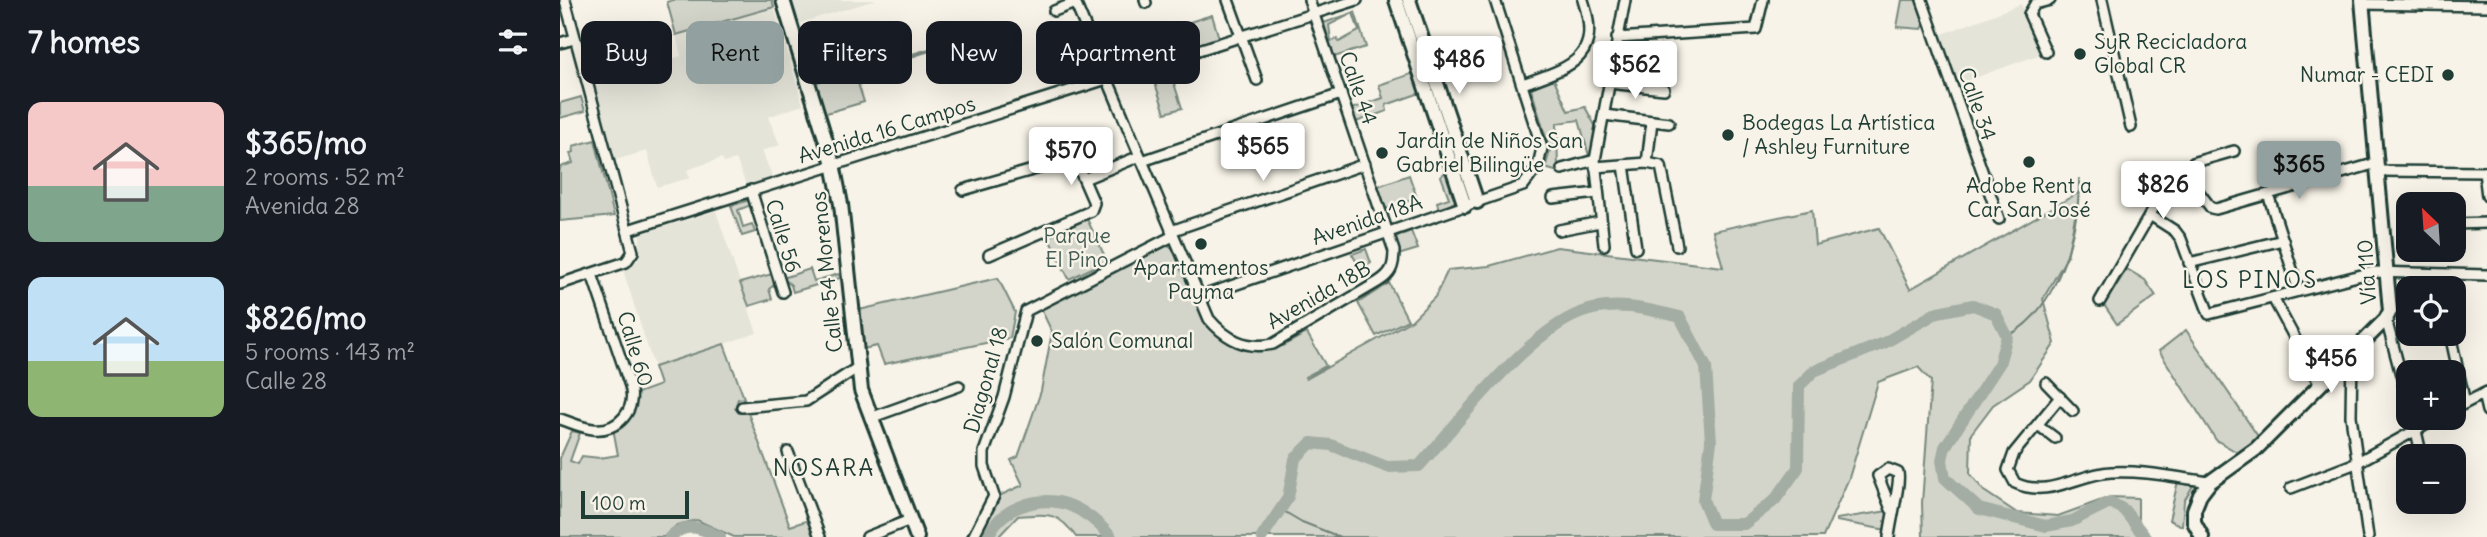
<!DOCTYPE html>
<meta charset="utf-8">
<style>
body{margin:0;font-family:Delius,sans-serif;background:#20242c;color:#f1f3f6;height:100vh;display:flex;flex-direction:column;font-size:26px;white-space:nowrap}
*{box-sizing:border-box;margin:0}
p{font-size:23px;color:#9ea1a6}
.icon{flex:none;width:38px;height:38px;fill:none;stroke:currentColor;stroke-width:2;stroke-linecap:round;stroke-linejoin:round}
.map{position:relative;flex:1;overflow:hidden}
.drawer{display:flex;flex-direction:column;background:#171b24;width:560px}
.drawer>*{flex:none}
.guide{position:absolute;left:21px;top:21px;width:665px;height:63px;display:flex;gap:14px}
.needle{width:46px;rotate:335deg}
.buttons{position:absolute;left:1836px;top:192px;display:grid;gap:14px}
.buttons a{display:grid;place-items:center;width:70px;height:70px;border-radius:14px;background:#171b24;box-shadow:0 7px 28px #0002;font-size:35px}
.scale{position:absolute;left:21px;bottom:18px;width:108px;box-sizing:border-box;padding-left:7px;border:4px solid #1f3d34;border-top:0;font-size:19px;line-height:24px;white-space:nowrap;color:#1f3d34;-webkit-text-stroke:5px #f7f3e8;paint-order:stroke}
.price{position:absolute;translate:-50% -60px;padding:0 16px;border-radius:7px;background:#fff;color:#222;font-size:23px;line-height:46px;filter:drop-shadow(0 2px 4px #0008)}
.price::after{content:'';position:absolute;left:50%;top:42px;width:21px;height:16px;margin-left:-10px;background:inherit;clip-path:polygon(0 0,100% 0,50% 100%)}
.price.current{background:#92a19f;color:#111}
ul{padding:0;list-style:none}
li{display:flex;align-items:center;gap:21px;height:175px;padding:0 28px}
li span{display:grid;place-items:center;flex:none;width:196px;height:140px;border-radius:14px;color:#555}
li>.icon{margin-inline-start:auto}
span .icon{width:84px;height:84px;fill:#fffc;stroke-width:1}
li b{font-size:30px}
h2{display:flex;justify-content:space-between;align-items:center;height:84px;padding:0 28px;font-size:30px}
.pill{padding:0 24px;border-radius:14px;background:#171b24;box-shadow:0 7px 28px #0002;font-size:24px;line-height:63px}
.pill.current{background:#92a19f;color:#111}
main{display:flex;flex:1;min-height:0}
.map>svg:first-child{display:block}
.built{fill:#e5e4d9}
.green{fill:#d3d5ca;stroke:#79897f;stroke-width:2;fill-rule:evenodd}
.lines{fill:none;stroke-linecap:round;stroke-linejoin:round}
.stream{stroke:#6f8077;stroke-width:2}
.river{stroke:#a4ada3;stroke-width:12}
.street-casing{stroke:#1f3d34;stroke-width:14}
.secondary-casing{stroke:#1f3d34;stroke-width:18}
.street{stroke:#f7f3e8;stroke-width:9}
.secondary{stroke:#f7f3e8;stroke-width:12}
.poi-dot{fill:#1f3d34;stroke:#f7f3e8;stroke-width:2.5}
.labels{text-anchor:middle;stroke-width:5;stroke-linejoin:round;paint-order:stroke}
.poi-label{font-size:21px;fill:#1f3d34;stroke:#f7f3e8;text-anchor:start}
.street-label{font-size:21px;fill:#1f3d34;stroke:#f7f3e8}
.park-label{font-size:21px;fill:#435b52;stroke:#f7f3e8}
.neighbourhood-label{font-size:23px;letter-spacing:2px;fill:#1f3d34;stroke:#f7f3e8}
</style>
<main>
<section class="drawer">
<h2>7 homes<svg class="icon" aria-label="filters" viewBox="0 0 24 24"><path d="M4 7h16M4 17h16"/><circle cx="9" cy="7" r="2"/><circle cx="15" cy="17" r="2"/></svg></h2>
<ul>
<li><span style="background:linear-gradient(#f6c9c9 60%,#7fa58c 0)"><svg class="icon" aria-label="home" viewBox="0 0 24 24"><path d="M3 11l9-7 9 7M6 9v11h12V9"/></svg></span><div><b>$365/mo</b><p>2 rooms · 52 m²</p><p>Avenida 28</p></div></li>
<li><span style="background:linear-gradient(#bfe0f5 60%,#8fb573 0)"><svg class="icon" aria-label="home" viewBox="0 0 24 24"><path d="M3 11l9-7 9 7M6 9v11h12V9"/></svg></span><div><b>$826/mo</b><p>5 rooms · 143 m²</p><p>Calle 28</p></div></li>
</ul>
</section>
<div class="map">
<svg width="1927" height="537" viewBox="0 0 1927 537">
<rect width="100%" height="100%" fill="#f7f3e8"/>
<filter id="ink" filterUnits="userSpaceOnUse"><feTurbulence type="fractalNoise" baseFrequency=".0143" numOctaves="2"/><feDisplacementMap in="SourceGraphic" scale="14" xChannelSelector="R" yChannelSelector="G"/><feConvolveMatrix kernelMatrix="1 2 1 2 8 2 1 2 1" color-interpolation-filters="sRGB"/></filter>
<g filter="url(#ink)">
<g class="built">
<path d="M229 0H316L236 24Z"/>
<path d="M1461 4 1481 54 1398 84 1380 35Z"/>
<path d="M214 7 243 105 208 117 220 145 202 151 213 178 187 187 176 159 164 163 162 158 127 170 130 178 97 187 87 151 55 160 32 83 121 56 116 35Z"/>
<path d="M156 211 197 333 94 367 63 270 79 259 80 234Z"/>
</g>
<g class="green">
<path d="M113 0H212L214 7 116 35 107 2Z"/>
<path d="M1342 0H1357L1365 23 1362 29 1337 27Z"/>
<path d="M795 12 806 47 774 57 764 23ZM793 13 799 31 779 42 777 39 771 41 769 25Z"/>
<path d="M652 15 659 38 627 48 620 25Z"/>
<path d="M437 29 448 57 414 67 404 40 338 61 342 74 325 79 323 74 317 76 314 68 295 74 304 102 263 114 254 83Z"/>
<path d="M854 73 860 93 826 105 827 111 796 122 791 109 823 98 819 85Z"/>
<path d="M611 74 622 108 605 113 594 80Z"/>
<path d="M994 79 1008 111 1025 107 1037 129 1032 156H1029L1019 120 997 123 998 172 985 168 990 151 971 88Z"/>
<path d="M21 97 25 111 0 118V103Z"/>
<path d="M35 140 54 216 0 221V167L13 163 10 153 14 152 13 146Z"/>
<path d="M886 171 896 201 879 211 877 202 889 198 881 176Z"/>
<path d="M849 175 857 198 826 209 818 186Z"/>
<path d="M1520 192 1507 257 1483 299 1495 343 1470 380 1433 405 1411 434 1410 473 1424 491 1457 513 1498 516 1550 497 1578 498V537H1363L1362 503 1371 381 1358 367 1318 382 1289 478 1263 537H516C498 511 488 514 458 516L438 537H417L439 496 463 485 451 460 458 457 481 391 492 332 481 309 604 245 613 248C631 289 653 366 713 349 725 346 736 338 747 333L766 366 745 377 746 379 852 320 875 297 888 270 929 266 997 247 1163 267 1153 231 1252 210 1255 245 1319 228 1350 289Z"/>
<path d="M189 200 191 205 178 210 183 227 192 224 195 232 182 236 171 206Z"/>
<path d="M527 219 547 261 509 279 488 237Z"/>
<path d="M851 231 858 249 838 255 833 238Z"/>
<path d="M806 249 811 263 807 265 814 279 808 282 792 254Z"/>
<path d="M250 269 254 281 279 274 280 278 233 292 231 285 223 278Z"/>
<path d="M1567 269 1585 280 1596 296 1557 324 1544 305Z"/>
<path d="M212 274 214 285 209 289 212 299 189 306 180 283Z"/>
<path d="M438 278 455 312 450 338 324 364 317 346 303 349 299 310Z"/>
<path d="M829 283 848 320 816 336 798 303Z"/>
<path d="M1626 330 1699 438 1682 455 1656 440 1599 351Z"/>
<path d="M164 344 184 398 178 399 175 408 179 413H188L230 526 249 520 256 537H174L137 520 117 525 104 537H0V458L12 431 20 433 10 461 18 464 22 456 40 458 58 455 53 428 75 394 100 385 94 367Z"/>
<path d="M1618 481 1634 484 1624 501 1622 526 1609 520Z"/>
<path d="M1328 511 1327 530 1276 521V519Z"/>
</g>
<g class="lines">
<g class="stream">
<path d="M1447 336C1497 312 1520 230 1519 179"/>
<path d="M720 509 742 522 780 537"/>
</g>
<g class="river">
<path d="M110 537C127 521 141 528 160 537"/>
<path d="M428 537C434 522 444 513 459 507 496 492 525 507 551 537"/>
<path d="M702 537 728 498 735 459 751 443 771 445 827 467 859 466C901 420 965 335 1020 313 1052 300 1088 309 1120 317L1146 367 1151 442 1143 500 1153 524H1184L1215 500 1238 468 1239 386 1254 371 1324 343 1378 312 1413 305 1436 314 1447 336 1439 364 1385 447 1382 460 1385 478 1419 509 1486 526 1512 521 1550 502 1564 510 1585 537"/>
</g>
<defs>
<g id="street">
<path d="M514 0 649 319C666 339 686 350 713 344L818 282C831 274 834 267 834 251L749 0"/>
<path d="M585 0 586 3"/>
<path d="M668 0 697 80"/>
<path d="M1362 0 1439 219"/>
<path d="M1542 0 1571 127"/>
<path d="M1803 4 1927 6"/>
<path d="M494 11 515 3"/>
<path d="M1057 38 1196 29 1203 0"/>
<path d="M0 43 14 39"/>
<path d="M1486 52 1469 14 1475 4 1490 0"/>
<path d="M1049 83 1104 89"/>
<path d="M963 84C1010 67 1043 59 1023 0"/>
<path d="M1044 115 1109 123"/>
<path d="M582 161 781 94"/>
<path d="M1087 163 1092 121"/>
<path d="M1064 165 1076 248"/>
<path d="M1035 167 1087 163 1101 166 1117 246"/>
<path d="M1002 169 1035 160"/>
<path d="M1622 170 1651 208 1656 209 1817 163"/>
<path d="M1818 171 1927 172"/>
<path d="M1924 172 1927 196"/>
<path d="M524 179 580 156"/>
<path d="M191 190 223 292"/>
<path d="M403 190 511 159 517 164 534 203 531 211 429 255"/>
<path d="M1708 194 1739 291"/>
<path d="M993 198 1037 193"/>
<path d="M1590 215 1615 231 1621 239 1649 314 1813 272 1927 275"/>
<path d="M1894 224 1927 223"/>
<path d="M68 230 797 0"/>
<path d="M999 230 1040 222"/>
<path d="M611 231 805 164"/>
<path d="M1044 245 1035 160 1065 0"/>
<path d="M1629 263 1723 240"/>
<path d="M0 284 66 262 73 252 5 0"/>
<path d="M1891 289V275"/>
<path d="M639 297 963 186 978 166 982 148 935 0"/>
<path d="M1713 298 1759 383"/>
<path d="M1540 301 1610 180 1635 162 1674 151"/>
<path d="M1826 319 1848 401"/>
<path d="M1890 334 1905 403"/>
<path d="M1792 352 1791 416 1808 537"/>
<path d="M1486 383 1513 411"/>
<path d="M1923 394 1927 411"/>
<path d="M1500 397 1454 453 1448 470 1455 483C1489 499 1517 474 1551 472 1583 470 1618 478 1650 482"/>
<path d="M182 407 246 401 297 368"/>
<path d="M1894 409 1927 392"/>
<path d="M310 418 399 386"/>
<path d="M1853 418 1862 457"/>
<path d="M0 419C10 422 22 428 33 429 58 432 77 410 70 386L32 274"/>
<path d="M1478 425 1495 438"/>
<path d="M228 452 260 537"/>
<path d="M1731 488 1796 463 1878 418"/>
<path d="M307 537 350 520"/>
<path d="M413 537 434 496 424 466V452L444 397 466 311 613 236"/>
<path d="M1329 537C1330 524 1341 481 1338 473L1328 469 1318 476 1331 509"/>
</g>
<g id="secondary">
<path d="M223 0 273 164 281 204 301 390 357 537"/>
<path d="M836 0 905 206"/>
<path d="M849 0 917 202"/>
<path d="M1642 537 1634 522V510L1640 495 1650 482 1696 449 1826 319 1830 311 1802 0"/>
</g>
</defs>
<use href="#street" class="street-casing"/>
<use href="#secondary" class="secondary-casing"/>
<use href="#street" class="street"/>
<use href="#secondary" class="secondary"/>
</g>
</g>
<g class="poi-dot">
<circle cx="1520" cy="54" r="7"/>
<circle cx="1888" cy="75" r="7"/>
<circle cx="1168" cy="135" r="7"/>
<circle cx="822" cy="153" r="7"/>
<circle cx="1469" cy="162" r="7"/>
<circle cx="641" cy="244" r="7"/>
<circle cx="477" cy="341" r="7"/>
</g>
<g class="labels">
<g class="poi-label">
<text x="1534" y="49">SyR Recicladora<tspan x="1534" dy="24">Global CR</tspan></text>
<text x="1874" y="82" text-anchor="end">Numar - CEDI</text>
<text x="1182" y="130">Bodegas La Artística<tspan x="1182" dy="24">/ Ashley Furniture</tspan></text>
<text x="836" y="148">Jardín de Niños San<tspan x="836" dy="24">Gabriel Bilingüe</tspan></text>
<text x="1469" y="193" text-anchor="middle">Adobe Rent a<tspan x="1469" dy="24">Car San José</tspan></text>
<text x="641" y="275" text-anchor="middle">Apartamentos<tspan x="641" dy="24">Payma</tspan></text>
<text x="491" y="348">Salón Comunal</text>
</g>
<g class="street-label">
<text transform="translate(798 88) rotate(71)" y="7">Calle 44</text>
<text transform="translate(1417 104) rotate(71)" y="7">Calle 34</text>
<text transform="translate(327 130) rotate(-17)" y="7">Avenida 16 Campos</text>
<text transform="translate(807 220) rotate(-19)" y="7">Avenida 18A</text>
<text transform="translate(223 236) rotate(73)" y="7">Calle 56</text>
<text transform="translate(267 272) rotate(-96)" y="7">Calle 54 Morenos</text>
<text transform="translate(1807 272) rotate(-94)" y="7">Vía 110</text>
<text transform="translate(759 295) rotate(-30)" y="7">Avenida 18B</text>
<text transform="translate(75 349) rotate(73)" y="7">Calle 60</text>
<text transform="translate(426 380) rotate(-74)" y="7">Diagonal 18</text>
</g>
<g class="park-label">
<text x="517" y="243">Parque<tspan x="517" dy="24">El Pino</tspan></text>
</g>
<g class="neighbourhood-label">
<text x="1690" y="288">LOS PINOS</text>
<text x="264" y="476">NOSARA</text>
</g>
</g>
</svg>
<div class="buttons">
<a><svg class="needle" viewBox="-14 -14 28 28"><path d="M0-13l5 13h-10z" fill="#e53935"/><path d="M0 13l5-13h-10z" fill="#9ea1a6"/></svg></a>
<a><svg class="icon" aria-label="locate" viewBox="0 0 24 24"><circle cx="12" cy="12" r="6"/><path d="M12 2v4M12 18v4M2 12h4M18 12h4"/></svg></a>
<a>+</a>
<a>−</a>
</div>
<div class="scale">100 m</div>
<b class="price" style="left:899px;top:96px">$486</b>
<b class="price" style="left:1075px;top:101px">$562</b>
<b class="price" style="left:703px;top:183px">$565</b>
<b class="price" style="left:511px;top:187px">$570</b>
<b class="price current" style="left:1739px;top:201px">$365</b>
<b class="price" style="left:1603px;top:221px">$826</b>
<b class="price" style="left:1771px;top:395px">$456</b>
<div class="guide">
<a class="pill">Buy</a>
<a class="pill current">Rent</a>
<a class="pill">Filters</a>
<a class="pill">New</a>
<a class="pill">Apartment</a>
</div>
</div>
</main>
